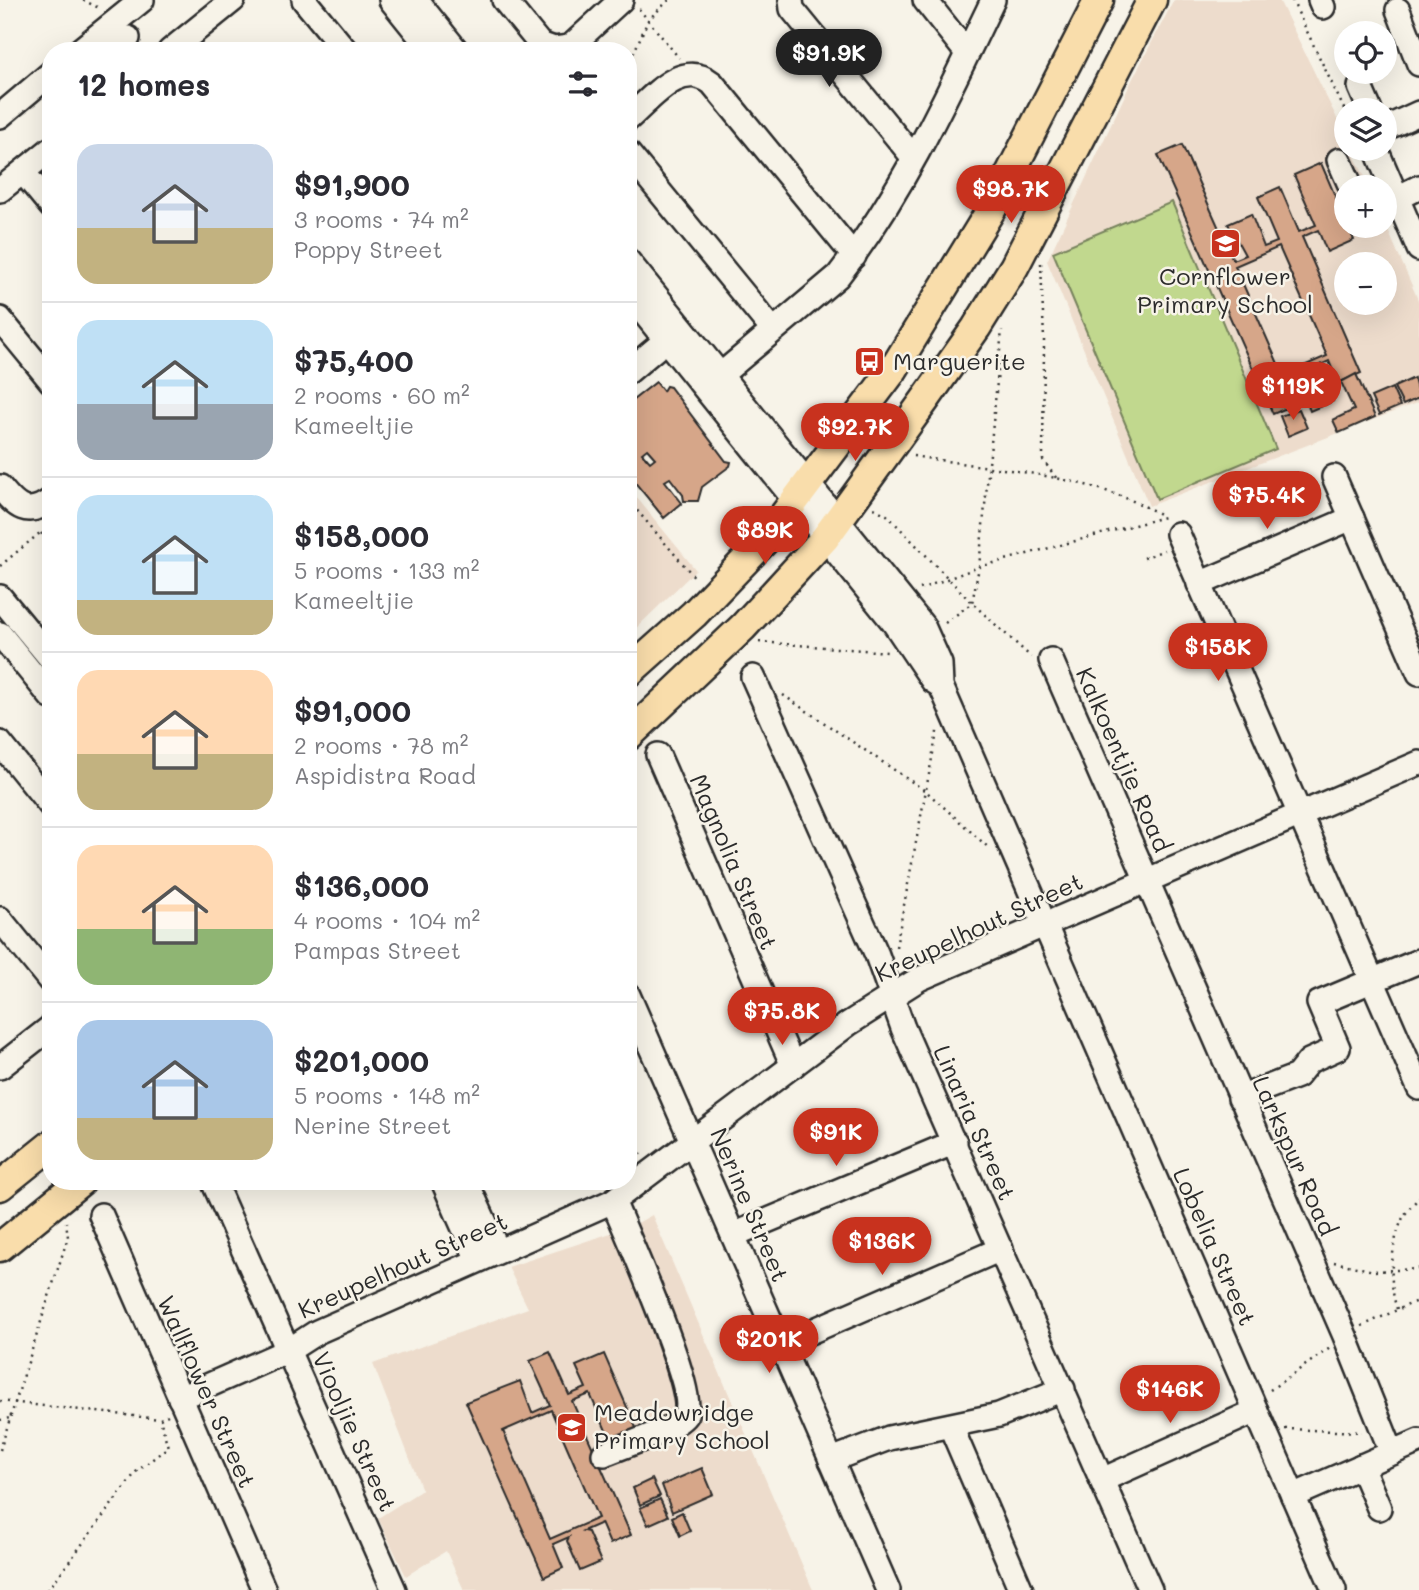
<!DOCTYPE html>
<meta charset="utf-8">
<style>
body{margin:0;font-family:Mali,sans-serif;background:#f7f7f7;color:#2b2b33;height:100vh;display:flex;flex-direction:column;font-size:26px;white-space:nowrap}
*{box-sizing:border-box;margin:0}
p{font-size:23px;color:#7c7c81}
.icon{flex:none;width:38px;height:38px;fill:none;stroke:currentColor;stroke-width:2;stroke-linecap:round;stroke-linejoin:round}
.map{position:relative;flex:1;overflow:hidden}
.side{position:absolute;left:42px;top:42px;width:595px;height:1148px;display:flex;flex-direction:column;background:#fff;border-radius:28px;box-shadow:0 7px 28px #0002}
.side>*{flex:none}
.fabs{position:absolute;left:1334px;top:21px;display:grid;gap:14px}
.fabs a{display:grid;place-items:center;width:63px;height:63px;border-radius:50%;background:#fff;box-shadow:0 7px 28px #0002;font-size:35px}
.price{position:absolute;translate:-50% -60px;padding:0 16px;border-radius:24px;background:#c8321e;color:#fff;font-size:23px;line-height:46px;filter:drop-shadow(0 2px 4px #0008)}
.price::after{content:'';position:absolute;left:50%;top:42px;width:21px;height:16px;margin-left:-10px;background:inherit;clip-path:polygon(0 0,100% 0,50% 100%)}
.price.on{background:#222;color:#fff}
ul{padding:0;list-style:none}
li{display:flex;align-items:center;gap:21px;height:175px;padding:0 35px}
li+li{border-top:2px solid #e1e1e2}
li span{display:grid;place-items:center;flex:none;width:196px;height:140px;border-radius:21px;color:#555}
li>.icon{margin-inline-start:auto}
span .icon{width:84px;height:84px;fill:#fffc;stroke-width:1}
li b{font-size:30px}
h2{display:flex;justify-content:space-between;align-items:center;height:84px;padding:0 35px;font-size:30px}
.map>svg:first-child{display:block}
.built{fill:#eddccc;fill-rule:evenodd}
.garden{fill:#c1d88e;stroke:#76825c;stroke-width:2}
.building{fill:#d6a689;stroke:#2b2b2b;stroke-width:2;fill-rule:evenodd}
.lines{fill:none;stroke-linecap:round;stroke-linejoin:round}
.minor-casing{stroke:#2b2b2b;stroke-width:28}
.major-casing{stroke:#2b2b2b;stroke-width:33}
.path{stroke:#2b2b2b;stroke-width:2.5;stroke-dasharray:2 5;stroke-linecap:butt}
.minor{stroke:#f7f3e8;stroke-width:23}
.major{stroke:#f9ddab;stroke-width:28}
.labels{text-anchor:middle;stroke-width:5;stroke-linejoin:round;paint-order:stroke}
.poi-label{font-size:24px;fill:#2b2b2b;stroke:#f7f3e8;text-anchor:start}
.street-label{font-size:24px;fill:#2b2b2b;stroke:#f7f3e8}
</style>
<div class="map">
<svg width="1419" height="1590" viewBox="0 0 1419 1590">
<rect width="100%" height="100%" fill="#f7f3e8"/>
<filter id="ink" filterUnits="userSpaceOnUse"><feTurbulence type="fractalNoise" baseFrequency=".0143" numOctaves="2"/><feDisplacementMap in="SourceGraphic" scale="14" xChannelSelector="R" yChannelSelector="G"/><feConvolveMatrix kernelMatrix="1 2 1 2 8 2 1 2 1" color-interpolation-filters="sRGB"/></filter>
<g filter="url(#ink)">
<g class="built">
<path d="M1174 0H1279L1346 137V149H1351L1370 187H1346V226H1384V221L1419 302V402L1149 506 1047 261 1133 78ZM1346 264H1384V303H1346Z"/>
<path d="M628 487 696 570 628 636Z"/>
<path d="M652 1215 813 1590H464L446 1551 406 1576 378 1518 422 1490 373 1364 528 1308 508 1267 632 1226Z"/>
</g>
<path class="garden" d="M1172 202 1276 449 1157 499 1053 252Z"/>
<g class="building">
<path d="M1182 145 1233 260 1245 255 1228 224 1251 214 1264 247 1277 242 1258 197 1280 187 1299 232 1316 225 1294 175 1321 163 1354 240 1327 252 1318 230 1302 237 1361 373 1338 383 1329 361 1316 367 1333 401 1310 411 1297 376 1286 381 1296 404 1273 414 1158 155ZM1279 247 1327 356 1283 375 1235 266Z"/>
<path d="M1356 374 1375 417 1339 433 1333 420 1354 410 1341 382Z"/>
<path d="M1414 378 1419 398 1403 405 1394 387Z"/>
<path d="M656 382 663 391 666 386 670 387 726 461 731 462 730 466 702 487 698 501H684L683 495 670 478 665 481 682 503 664 518 628 474V404ZM647 449 655 458 650 462 642 453Z"/>
<path d="M1392 388 1400 406 1379 415 1371 397Z"/>
<path d="M1299 409 1307 428 1288 436 1280 416Z"/>
<path d="M550 1352 569 1395 586 1388 576 1366 604 1354 637 1430 611 1442 590 1394 572 1401 631 1535 610 1544 601 1523 583 1531 588 1532 601 1562 580 1571 567 1541 569 1537 553 1544 563 1568 544 1577 466 1402 520 1381 532 1413 550 1405 530 1361ZM551 1410 598 1518 550 1539 503 1431Z"/>
<path d="M702 1468 713 1494 672 1512 662 1485Z"/>
<path d="M652 1479 660 1496 640 1505 633 1488Z"/>
<path d="M660 1499 668 1516 648 1525 640 1508Z"/>
<path d="M682 1512 690 1531 680 1536 672 1517Z"/>
</g>
<g class="lines">
<defs>
<g id="minor">
<path d="M304 0 346 51"/>
<path d="M391 0 432 51"/>
<path d="M416 0 457 51"/>
<path d="M504 0 540 44 554 49 570 47 621 0"/>
<path d="M791 0 792 9 913 157"/>
<path d="M925 0 967 53"/>
<path d="M1320 0 1323 7"/>
<path d="M1398 10 1419 64"/>
<path d="M79 51 142 0"/>
<path d="M113 51 128 38"/>
<path d="M170 51 233 0"/>
<path d="M1360 87 1370 110"/>
<path d="M0 116 51 73"/>
<path d="M628 119C652 98 681 59 712 83L854 256"/>
<path d="M1384 129 1419 113"/>
<path d="M1376 149 1419 249"/>
<path d="M628 153 772 329"/>
<path d="M1339 160 1351 187"/>
<path d="M23 172 51 206"/>
<path d="M0 190 51 149"/>
<path d="M1397 198 1419 187"/>
<path d="M628 261 923 626 940 664 941 686 1334 1590"/>
<path d="M628 293 894 623 933 681 941 686"/>
<path d="M0 319 51 381"/>
<path d="M628 372 666 340"/>
<path d="M710 384 838 276C902 194 948 94 993 0"/>
<path d="M1334 477 1419 673"/>
<path d="M0 487C16 507 27 518 51 500"/>
<path d="M1178 534 1419 1088"/>
<path d="M1199 584 1352 518"/>
<path d="M0 597 51 659"/>
<path d="M0 634 51 697"/>
<path d="M1051 660 1345 1336 1392 1453"/>
<path d="M753 677 877 955 903 1028 1150 1590"/>
<path d="M0 743 51 806"/>
<path d="M658 755 793 1066"/>
<path d="M0 919 51 982"/>
<path d="M628 995 888 1590"/>
<path d="M0 1067 51 1027"/>
<path d="M1240 1098 1297 1076 1309 1061 1338 1048 1319 1003 1419 961"/>
<path d="M213 1181 394 1590"/>
<path d="M443 1181 478 1260"/>
<path d="M466 1181 498 1251"/>
<path d="M101 1215 264 1590"/>
<path d="M733 1235 955 1142"/>
<path d="M780 1345 1001 1249"/>
<path d="M180 1398 289 1350 317 1332 613 1201 848 1024 919 979 1419 763"/>
<path d="M951 1427 1021 1590"/>
<path d="M604 1454C621 1447 679 1428 686 1414 697 1391 626 1232 613 1201"/>
<path d="M831 1460 889 1438 999 1415 1063 1389"/>
<path d="M1361 1466 1379 1508"/>
<path d="M1102 1480 1256 1411"/>
<path d="M1293 1496 1419 1441"/>
</g>
<g id="major">
<path d="M628 673 694 614 766 539 893 370 994 205 1099 0"/>
<path d="M628 736 743 627 825 538 925 400 976 328 1014 267 1152 0"/>
<path d="M0 1186 51 1145"/>
<path d="M0 1247 81 1181"/>
</g>
</defs>
<use href="#minor" class="minor-casing"/>
<use href="#major" class="major-casing"/>
<g class="path">
<path d="M83 0 99 8"/>
<path d="M1292 0 1346 113"/>
<path d="M639 9 679 58"/>
<path d="M628 66 648 20 669 0"/>
<path d="M1041 263 1044 340 1043 460 1057 479"/>
<path d="M913 456C995 470 1089 473 1163 516"/>
<path d="M628 500 696 579"/>
<path d="M874 508 887 515 972 603 1031 657"/>
<path d="M41 533 51 545"/>
<path d="M1144 558 1164 550"/>
<path d="M0 566 41 532"/>
<path d="M920 589 979 567 1168 516"/>
<path d="M945 623 972 603 979 567 1002 330"/>
<path d="M759 642 888 652"/>
<path d="M783 695 927 792 990 849"/>
<path d="M896 947 938 727"/>
<path d="M628 1146 643 1155"/>
<path d="M1334 1262 1374 1271 1419 1269"/>
<path d="M1397 1309C1388 1284 1391 1244 1402 1220 1405 1212 1414 1204 1419 1197"/>
<path d="M1362 1326 1419 1300"/>
<path d="M1270 1390 1330 1348"/>
<path d="M0 1401 160 1419 168 1415"/>
<path d="M0 1420 10 1418"/>
<path d="M1285 1429 1362 1432"/>
<path d="M0 1450 68 1237 66 1222"/>
<path d="M48 1590 136 1472 168 1447 160 1419"/>
</g>
<use href="#minor" class="minor"/>
<use href="#major" class="major"/>
</g>
</g>
<defs>
<symbol id="school-square" viewBox="-11 -11 22 22"><rect x="-9" y="-9" width="18" height="18" rx="4" fill="#c8321e" stroke="#f7f3e8"/><path d="M0-5L7-2L0 1L-7-2ZM-4 1L0 2.5L4 1V4Q0 6-4 4Z" fill="#fff"/></symbol>
<symbol id="bus-square" viewBox="-11 -11 22 22"><rect x="-9" y="-9" width="18" height="18" rx="4" fill="#c8321e" stroke="#f7f3e8"/><path d="M-5-6H5V4H4V6H2V4H-2V6H-4V4H-5ZM-3.5-4V0h7V-4ZM-3.5 1.2v1.5H-2V1.2ZM2 1.2v1.5H3.5V1.2Z" fill="#fff"/></symbol>
</defs>
<g fill-rule="evenodd">
<use href="#school-square" x="1208" y="226" width="35" height="35"/>
<use href="#bus-square" x="852" y="344" width="35" height="35"/>
<use href="#school-square" x="554" y="1410" width="35" height="35"/>
</g>
<g class="labels">
<g class="poi-label">
<text x="1225" y="285" text-anchor="middle">Cornflower<tspan x="1225" dy="28">Primary School</tspan></text>
<text x="893" y="370">Marguerite</text>
<text x="594" y="1421">Meadowridge<tspan x="594" dy="28">Primary School</tspan></text>
</g>
<g class="street-label">
<text transform="translate(1123 760) rotate(66)" y="8">Kalkoentjie Road</text>
<text transform="translate(733 862) rotate(67)" y="8">Magnolia Street</text>
<text transform="translate(979 928) rotate(-25)" y="8">Kreupelhout Street</text>
<text transform="translate(974 1123) rotate(66)" y="8">Linaria Street</text>
<text transform="translate(1294 1156) rotate(66)" y="8">Larkspur Road</text>
<text transform="translate(749 1205) rotate(67)" y="8">Nerine Street</text>
<text transform="translate(1214 1247) rotate(66)" y="8">Lobelia Street</text>
<text transform="translate(403 1266) rotate(-24)" y="8">Kreupelhout Street</text>
<text transform="translate(206 1392) rotate(66)" y="8">Wallflower Street</text>
<text transform="translate(354 1432) rotate(66)" y="8">Viooljie Street</text>
</g>
</g>
</svg>
<div class="fabs">
<a><svg class="icon" aria-label="locate" viewBox="0 0 24 24"><circle cx="12" cy="12" r="6"/><path d="M12 2v4M12 18v4M2 12h4M18 12h4"/></svg></a>
<a><svg class="icon" aria-label="layers" viewBox="0 0 24 24"><path d="M12 4l9 5-9 5-9-5zM3 14l9 5 9-5"/></svg></a>
<a>+</a>
<a>−</a>
</div>
<b class="price on" style="left:829px;top:89px">$91.9K</b>
<b class="price" style="left:1011px;top:225px">$98.7K</b>
<b class="price" style="left:1293px;top:422px">$119K</b>
<b class="price" style="left:855px;top:463px">$92.7K</b>
<b class="price" style="left:1267px;top:531px">$75.4K</b>
<b class="price" style="left:765px;top:566px">$89K</b>
<b class="price" style="left:1218px;top:683px">$158K</b>
<b class="price" style="left:782px;top:1047px">$75.8K</b>
<b class="price" style="left:836px;top:1168px">$91K</b>
<b class="price" style="left:882px;top:1277px">$136K</b>
<b class="price" style="left:769px;top:1375px">$201K</b>
<b class="price" style="left:1170px;top:1425px">$146K</b>
<section class="side">
<h2>12 homes<svg class="icon" aria-label="filters" viewBox="0 0 24 24"><path d="M4 7h16M4 17h16"/><circle cx="9" cy="7" r="2"/><circle cx="15" cy="17" r="2"/></svg></h2>
<ul>
<li><span style="background:linear-gradient(#c9d6e8 60%,#c2b280 0)"><svg class="icon" aria-label="home" viewBox="0 0 24 24"><path d="M3 11l9-7 9 7M6 9v11h12V9"/></svg></span><div><b>$91,900</b><p>3 rooms · 74 m²</p><p>Poppy Street</p></div></li>
<li><span style="background:linear-gradient(#bfe0f5 60%,#9aa5b1 0)"><svg class="icon" aria-label="home" viewBox="0 0 24 24"><path d="M3 11l9-7 9 7M6 9v11h12V9"/></svg></span><div><b>$75,400</b><p>2 rooms · 60 m²</p><p>Kameeltjie</p></div></li>
<li><span style="background:linear-gradient(#bfe0f5 75%,#c2b280 0)"><svg class="icon" aria-label="home" viewBox="0 0 24 24"><path d="M3 11l9-7 9 7M6 9v11h12V9"/></svg></span><div><b>$158,000</b><p>5 rooms · 133 m²</p><p>Kameeltjie</p></div></li>
<li><span style="background:linear-gradient(#ffd9b3 60%,#c2b280 0)"><svg class="icon" aria-label="home" viewBox="0 0 24 24"><path d="M3 11l9-7 9 7M6 9v11h12V9"/></svg></span><div><b>$91,000</b><p>2 rooms · 78 m²</p><p>Aspidistra Road</p></div></li>
<li><span style="background:linear-gradient(#ffd9b3 60%,#8fb573 0)"><svg class="icon" aria-label="home" viewBox="0 0 24 24"><path d="M3 11l9-7 9 7M6 9v11h12V9"/></svg></span><div><b>$136,000</b><p>4 rooms · 104 m²</p><p>Pampas Street</p></div></li>
<li><span style="background:linear-gradient(#a9c7e8 70%,#c2b280 0)"><svg class="icon" aria-label="home" viewBox="0 0 24 24"><path d="M3 11l9-7 9 7M6 9v11h12V9"/></svg></span><div><b>$201,000</b><p>5 rooms · 148 m²</p><p>Nerine Street</p></div></li>
</ul>
</section>
</div>
